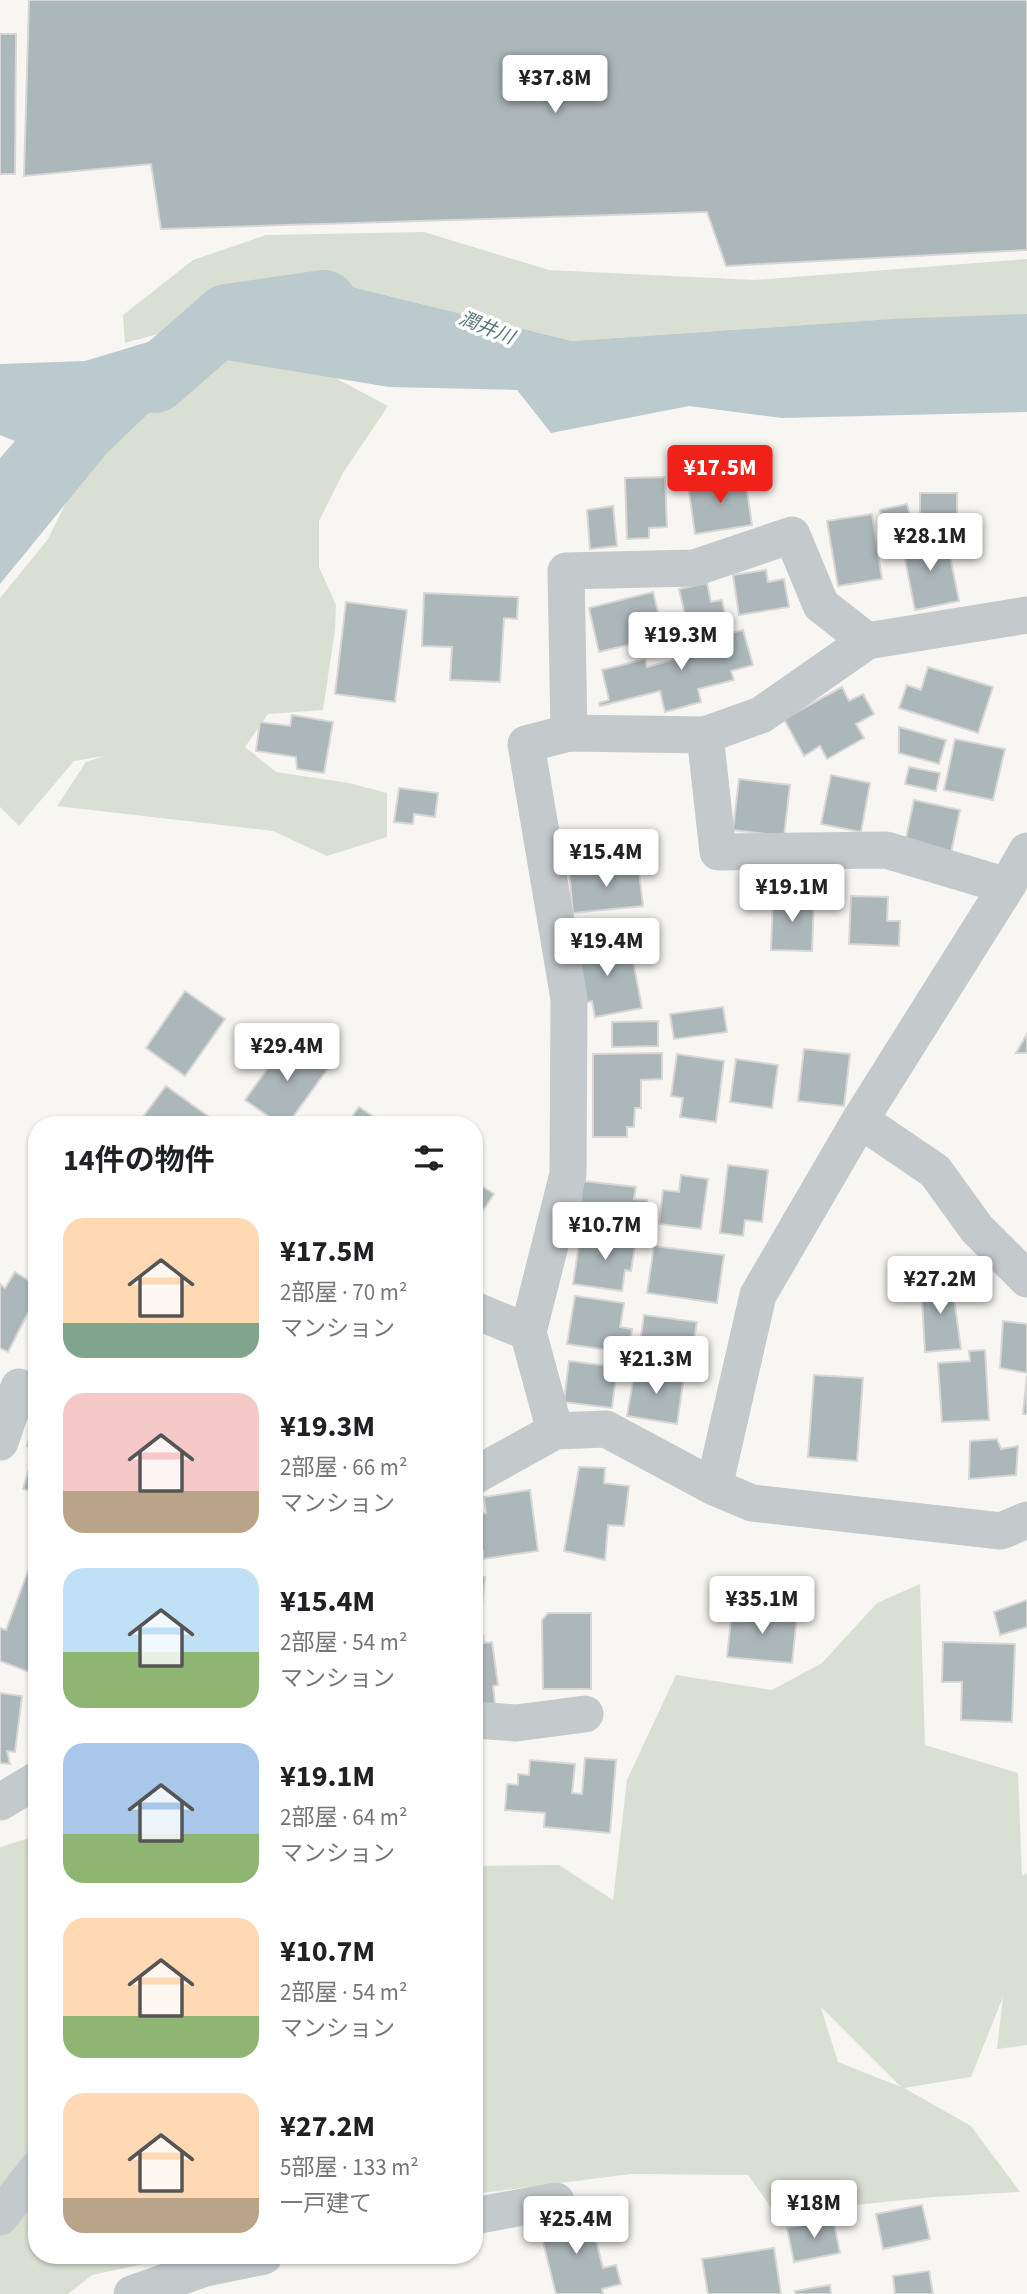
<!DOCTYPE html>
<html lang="ja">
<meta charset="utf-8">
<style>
body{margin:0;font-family:"Source Sans 3","Noto Sans JP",sans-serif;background:#f6f6f6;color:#202124;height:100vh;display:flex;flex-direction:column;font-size:26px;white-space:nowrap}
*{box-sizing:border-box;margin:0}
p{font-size:23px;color:#757577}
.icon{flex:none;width:38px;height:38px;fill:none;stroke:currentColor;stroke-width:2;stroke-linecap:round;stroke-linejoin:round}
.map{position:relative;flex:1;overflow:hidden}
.drawer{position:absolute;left:28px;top:1116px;width:455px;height:1148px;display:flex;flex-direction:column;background:#fff;border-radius:28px;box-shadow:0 2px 5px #0004}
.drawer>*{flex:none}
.price{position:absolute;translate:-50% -60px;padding:0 16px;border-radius:7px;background:#fff;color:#222;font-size:23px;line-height:46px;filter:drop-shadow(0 2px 4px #0008)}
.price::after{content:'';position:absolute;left:50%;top:42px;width:21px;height:16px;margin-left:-10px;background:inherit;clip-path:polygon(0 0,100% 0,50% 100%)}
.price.selected{background:#f02119;color:#fff}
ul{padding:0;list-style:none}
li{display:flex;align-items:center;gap:21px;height:175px;padding:0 35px}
li span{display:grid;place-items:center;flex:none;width:196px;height:140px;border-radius:21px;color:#555}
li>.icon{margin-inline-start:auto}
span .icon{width:84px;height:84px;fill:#fffc;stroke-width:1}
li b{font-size:30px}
h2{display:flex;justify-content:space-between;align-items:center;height:84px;padding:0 35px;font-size:30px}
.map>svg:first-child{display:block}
.green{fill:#dadfd3;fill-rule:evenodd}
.water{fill:#bbcbcd}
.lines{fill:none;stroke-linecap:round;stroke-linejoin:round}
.river{stroke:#bbcbcd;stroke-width:66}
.building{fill:#acb7ba;stroke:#d8d7d5;stroke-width:2}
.minor{stroke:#c4c9cb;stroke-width:37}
.labels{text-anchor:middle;stroke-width:7;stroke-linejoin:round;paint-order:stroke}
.water-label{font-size:19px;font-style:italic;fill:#5a797c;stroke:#fff}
</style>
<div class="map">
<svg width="1027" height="2294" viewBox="0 0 1027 2294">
<rect width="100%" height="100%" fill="#f7f6f3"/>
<g class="green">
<path d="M424 232 549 270 754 280 1027 259V316L879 320 572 341 340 284 125 343 123 315 193 260 266 235Z"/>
<path d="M207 357 324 372 388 406 343 473 319 521V567L336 605 335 630 323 710 268 714 245 747 276 772 349 783 387 793V837L327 856 273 831 57 806 86 762 104 756 74 761 19 826 0 807V598L48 539 84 467Z"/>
<path d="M920 1584 925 1745 1018 1773 1022 1876 1027 1873V2045L997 2049 1003 1997 971 2077 904 2088 971 2126 1020 2192 934 2197 775 2213 748 2175 630 2174 474 2194V1866L559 1865 613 1900 627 1780 676 1675 772 1690 822 1663 877 1603ZM821 2008H822L901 2087 838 2062Z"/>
<path d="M30 1838 37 1839V2256H181L92 2275 68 2294H0V1847Z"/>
</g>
<path class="water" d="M340 284 572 341 891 319 1027 314V412L782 418 689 406 551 433 517 390 389 387 207 357 107 453 0 584V458L15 441 0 435V364L85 361Z"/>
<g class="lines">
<path class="river" d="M155 380 227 317 324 303"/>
</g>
<g class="building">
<path d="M29 0H1027V250L726 266 707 212 161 229 151 164 24 176Z"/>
<path d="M0 34H16L15 174H0Z"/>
<path d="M665 477 667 527 649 528V538L627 539 625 478Z"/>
<path d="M745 477 752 525 695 534 688 485Z"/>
<rect x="920" y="493" width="37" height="24"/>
<path d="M907 504 914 531 887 537 880 510Z"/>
<path d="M613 506 617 546 590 549 587 510Z"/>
<path d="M872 514 882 579 838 586 827 521Z"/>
<path d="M946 536 959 601 915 610 902 544Z"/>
<path d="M766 570 768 582 784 579 789 607 739 615 733 575Z"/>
<path d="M707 583 711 602 722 600 726 620 688 628 679 589Z"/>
<path d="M653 592 664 636 599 652 589 608Z"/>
<path d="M424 593 518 597 517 619 504 618 500 682 450 680 452 647 422 646Z"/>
<path d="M346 602 407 610 395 702 335 694Z"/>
<path d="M743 630 753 665 731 671 734 680 698 689 701 702 665 712 660 691 600 706 599 703 609 700 602 670 645 659 647 667 673 660 674 648Z"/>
<path d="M928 667 993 687 978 733 899 708 907 685 921 690Z"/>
<path d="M842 687 849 701 863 694 874 714 856 724 864 738 827 759 820 746 804 756 784 719Z"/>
<path d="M292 715 333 722 324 773 297 769 296 757 256 751 260 722 290 726Z"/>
<path d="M899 727 946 740 939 764 899 753Z"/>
<path d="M955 739 1005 749 993 800 944 790Z"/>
<path d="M909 767 940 773 936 791 905 784Z"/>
<path d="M831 775 870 783 861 832 821 824Z"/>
<path d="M739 779 790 785 784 836 733 830Z"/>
<path d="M399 788 438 793 435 817 414 814 413 824 394 822Z"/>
<path d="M914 800 960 810 950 857 904 848Z"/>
<path d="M638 864 643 906 573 913 569 871Z"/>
<path d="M851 896 888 897 887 921H900L899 946 849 944Z"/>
<path d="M773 897 814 898 812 951 771 950Z"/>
<path d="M629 940 642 1008 595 1017 592 1001 580 1004 570 951Z"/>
<path d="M185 991 225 1019 185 1076 146 1048Z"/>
<path d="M723 1007 727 1032 674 1039 670 1014Z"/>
<path d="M658 1021V1046L612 1047V1022Z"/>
<path d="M1027 1034V1053H1016Z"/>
<path d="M289 1039 329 1067 287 1125H281L245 1100Z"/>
<path d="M804 1049 850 1054 844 1106 798 1101Z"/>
<path d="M662 1053V1079L641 1080V1108H635L634 1127H627V1137H593V1054Z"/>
<path d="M677 1054 724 1061 716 1122 680 1117 683 1098 671 1096Z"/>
<path d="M736 1059 778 1065 772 1108 730 1102Z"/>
<path d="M166 1086 208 1116 201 1125H137Z"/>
<path d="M359 1107 386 1125H346Z"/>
<path d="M728 1165 768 1170 762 1222 745 1220 743 1236 720 1233Z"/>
<path d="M681 1175 708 1179 701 1229 659 1224 663 1190 679 1192Z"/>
<path d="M474 1181 494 1194 474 1224Z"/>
<path d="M583 1181 636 1187 634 1199 647 1200 644 1229 578 1221Z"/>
<path d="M599 1233 636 1239 631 1271 625 1270 622 1291 573 1284 579 1244 597 1246Z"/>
<path d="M654 1246 724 1255 717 1303 647 1293Z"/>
<path d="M15 1272 37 1286V1295L8 1352 0 1348V1284L5 1288Z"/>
<path d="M951 1277 961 1349 925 1352 921 1283Z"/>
<path d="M575 1296 624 1303 620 1327 632 1329 629 1353 567 1344Z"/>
<path d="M644 1315 697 1322 690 1364 638 1357Z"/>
<path d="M1003 1321 1027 1324V1373L1000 1368Z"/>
<path d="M985 1350 989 1420 942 1422 938 1363 970 1361 969 1351Z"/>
<path d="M569 1361 617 1367 612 1408 564 1402Z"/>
<path d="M635 1369 684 1376 677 1424 627 1416Z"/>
<path d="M814 1375 863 1378 857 1461 808 1457Z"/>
<path d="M1027 1375V1414H1023Z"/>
<path d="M37 1411V1493L23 1489 35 1448 27 1446Z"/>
<path d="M997 1439 1001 1449 1018 1446 1016 1475 969 1479 970 1441Z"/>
<path d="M579 1467 605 1468 604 1483 629 1486 624 1526 608 1525 605 1560 564 1551Z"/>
<path d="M530 1490 538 1551 483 1559V1551L474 1552V1515L486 1513 484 1497Z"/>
<path d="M37 1547V1675L0 1661V1628L6 1630Z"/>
<path d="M474 1576 485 1577 482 1606H474Z"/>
<path d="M1027 1600V1627L1000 1635 994 1612Z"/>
<path d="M732 1610 797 1616 792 1663 727 1657Z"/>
<path d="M548 1613H591V1689H543L542 1620Z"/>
<path d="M483 1635 484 1643 492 1642 498 1685 493 1686 495 1705 474 1708V1636Z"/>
<path d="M943 1642 1015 1644 1012 1722 961 1720 962 1682H942Z"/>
<path d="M0 1693 22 1696 15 1752 7 1751 10 1764 0 1763Z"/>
<path d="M585 1758 616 1760 610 1833 544 1827 545 1813 505 1810 507 1784 518 1785V1774L529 1775 530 1760 575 1764 572 1793 582 1794Z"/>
<path d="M922 2205 930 2239 883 2249 876 2214Z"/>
<path d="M588 2209 603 2268 616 2265 621 2284 602 2289 603 2294H556L538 2222Z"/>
<path d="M833 2218 840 2253 794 2262 787 2228Z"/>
<path d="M774 2248 781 2294H708L702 2259Z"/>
<path d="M929 2271 933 2294H895L893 2276Z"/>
<path d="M830 2285 831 2294H796L795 2291Z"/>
</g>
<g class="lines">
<g class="minor">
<path d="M569 733 566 571 694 568 792 535 821 605 867 641"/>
<path d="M705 735 718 852 886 850 1007 886"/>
<path d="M860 1120 935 1171 977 1229 1027 1279"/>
<path d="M474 1310 528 1332"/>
<path d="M555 1431 528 1332 568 1174 569 999 526 744 569 733 705 735 761 715 867 641 1027 615"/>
<path d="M0 1442 19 1387"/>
<path d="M474 1476 555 1431 606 1429 714 1487 752 1503 1001 1531 1027 1520"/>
<path d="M714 1487 758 1295 860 1120 1007 886 1027 851"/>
<path d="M474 1720 516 1723 585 1714"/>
<path d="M0 1802 37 1780"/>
<path d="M474 2216 556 2201"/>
<path d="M0 2217 37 2169"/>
<path d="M132 2294 205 2268 264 2256"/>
</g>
</g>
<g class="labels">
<g class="water-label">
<text transform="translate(487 327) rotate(22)" y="7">潤井川</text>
</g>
</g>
</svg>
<b class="price" style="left:555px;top:115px">¥37.8M</b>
<b class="price selected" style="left:720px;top:505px">¥17.5M</b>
<b class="price" style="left:930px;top:573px">¥28.1M</b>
<b class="price" style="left:681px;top:672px">¥19.3M</b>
<b class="price" style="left:606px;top:889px">¥15.4M</b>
<b class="price" style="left:792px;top:924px">¥19.1M</b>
<b class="price" style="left:607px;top:978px">¥19.4M</b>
<b class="price" style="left:287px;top:1083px">¥29.4M</b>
<b class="price" style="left:605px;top:1262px">¥10.7M</b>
<b class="price" style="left:940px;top:1316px">¥27.2M</b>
<b class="price" style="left:656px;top:1396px">¥21.3M</b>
<b class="price" style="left:762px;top:1636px">¥35.1M</b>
<b class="price" style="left:814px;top:2240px">¥18M</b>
<b class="price" style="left:576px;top:2256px">¥25.4M</b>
<section class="drawer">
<h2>14件の物件<svg class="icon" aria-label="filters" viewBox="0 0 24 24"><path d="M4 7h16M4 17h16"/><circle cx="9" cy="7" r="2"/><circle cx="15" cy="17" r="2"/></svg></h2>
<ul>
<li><span style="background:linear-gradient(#ffd9b3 75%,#7fa58c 0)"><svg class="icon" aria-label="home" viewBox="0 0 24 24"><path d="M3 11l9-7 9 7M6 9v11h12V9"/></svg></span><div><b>¥17.5M</b><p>2部屋 · 70 m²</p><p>マンション</p></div></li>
<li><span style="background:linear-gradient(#f6c9c9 70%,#b9a48a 0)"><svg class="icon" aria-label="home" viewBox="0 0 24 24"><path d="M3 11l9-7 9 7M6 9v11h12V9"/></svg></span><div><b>¥19.3M</b><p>2部屋 · 66 m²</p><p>マンション</p></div></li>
<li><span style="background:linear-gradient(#bfe0f5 60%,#8fb573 0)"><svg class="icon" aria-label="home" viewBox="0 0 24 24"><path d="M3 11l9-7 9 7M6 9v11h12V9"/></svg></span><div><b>¥15.4M</b><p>2部屋 · 54 m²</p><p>マンション</p></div></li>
<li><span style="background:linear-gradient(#a9c7e8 65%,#8fb573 0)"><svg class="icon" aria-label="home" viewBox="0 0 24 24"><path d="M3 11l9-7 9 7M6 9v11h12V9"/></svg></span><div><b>¥19.1M</b><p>2部屋 · 64 m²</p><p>マンション</p></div></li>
<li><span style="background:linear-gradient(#ffd9b3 70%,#8fb573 0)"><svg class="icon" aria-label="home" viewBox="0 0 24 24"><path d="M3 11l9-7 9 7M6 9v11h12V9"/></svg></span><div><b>¥10.7M</b><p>2部屋 · 54 m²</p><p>マンション</p></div></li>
<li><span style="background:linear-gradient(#ffd9b3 75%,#b9a48a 0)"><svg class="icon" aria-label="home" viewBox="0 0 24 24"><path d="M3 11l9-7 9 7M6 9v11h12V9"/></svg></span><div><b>¥27.2M</b><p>5部屋 · 133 m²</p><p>一戸建て</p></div></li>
</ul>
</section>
</div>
